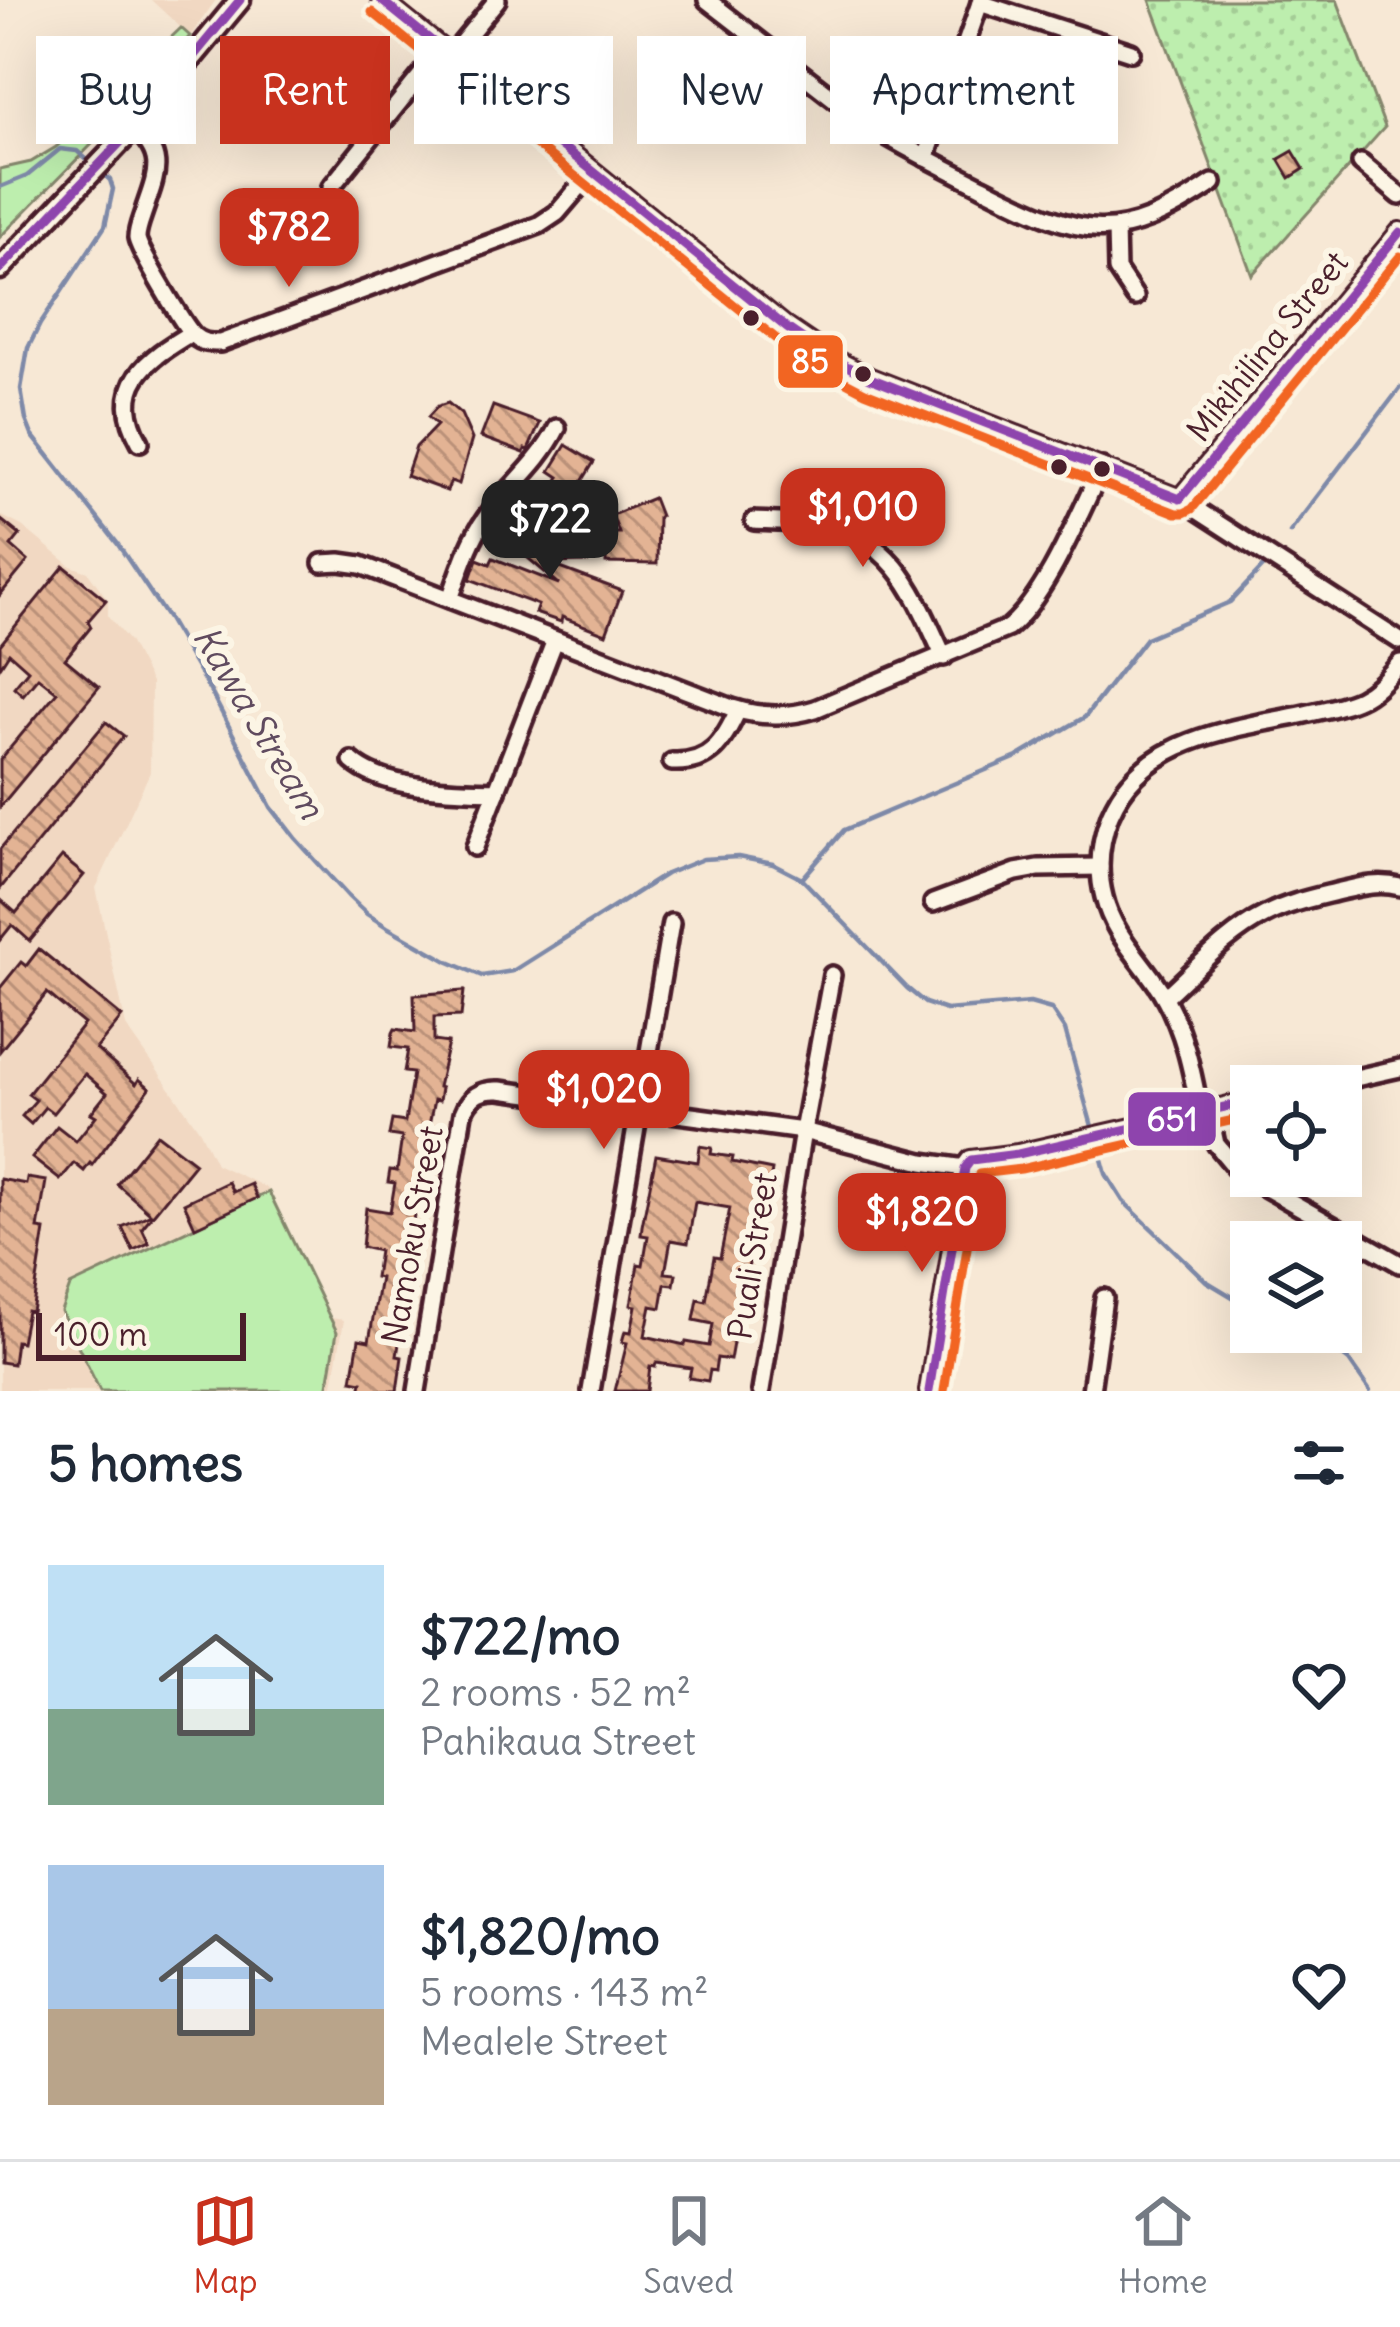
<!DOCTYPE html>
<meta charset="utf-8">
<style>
body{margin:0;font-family:Delius,sans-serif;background:#f6f6f7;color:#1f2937;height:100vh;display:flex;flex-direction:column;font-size:45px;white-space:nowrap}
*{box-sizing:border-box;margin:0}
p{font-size:39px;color:#747a83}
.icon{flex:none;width:66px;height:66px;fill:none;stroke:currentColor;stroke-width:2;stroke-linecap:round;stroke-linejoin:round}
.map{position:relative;height:1391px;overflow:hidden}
.drawer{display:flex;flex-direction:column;background:#fff;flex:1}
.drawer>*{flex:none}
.guide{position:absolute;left:36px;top:36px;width:1329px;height:108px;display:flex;gap:24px}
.buttons{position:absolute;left:1230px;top:1065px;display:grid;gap:24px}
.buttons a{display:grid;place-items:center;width:132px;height:132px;border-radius:0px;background:#fff;box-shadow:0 12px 48px #0002;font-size:60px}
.scale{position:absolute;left:36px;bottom:30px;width:210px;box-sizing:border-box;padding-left:12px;border:6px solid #4a1f2b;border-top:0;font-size:33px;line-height:42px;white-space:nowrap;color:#4a1f2b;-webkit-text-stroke:9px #fcf5e5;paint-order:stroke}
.price{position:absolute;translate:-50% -102px;padding:0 27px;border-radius:24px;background:#c8321e;color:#fff;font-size:39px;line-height:78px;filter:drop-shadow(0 3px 6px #0008)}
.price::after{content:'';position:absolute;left:50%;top:72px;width:36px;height:27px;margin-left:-18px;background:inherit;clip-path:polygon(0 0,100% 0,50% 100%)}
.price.selected{background:#222;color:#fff}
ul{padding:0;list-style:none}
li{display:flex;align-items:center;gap:36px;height:300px;padding:0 48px}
li span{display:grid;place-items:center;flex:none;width:336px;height:240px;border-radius:0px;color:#555}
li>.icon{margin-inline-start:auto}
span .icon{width:144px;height:144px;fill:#fffc;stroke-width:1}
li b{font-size:51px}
h2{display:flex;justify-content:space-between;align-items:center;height:144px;padding:0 48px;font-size:51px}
.tag{padding:0 42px;border-radius:0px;background:#fff;box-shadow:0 12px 48px #0002;font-size:42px;line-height:108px}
.tag.selected{background:#c8321e;color:#fff}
.dock{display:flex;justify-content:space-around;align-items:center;height:168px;border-top:3px solid #e0e1e3;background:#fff;font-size:33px;color:#747a83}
.dock a{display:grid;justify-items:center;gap:6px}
.dock .selected{color:#c8321e}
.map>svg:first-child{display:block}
.built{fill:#f1d8c2}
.grass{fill:#bdeeae;stroke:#84866c;stroke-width:3}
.park{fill:url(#park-dots);stroke:#84866c;stroke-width:3}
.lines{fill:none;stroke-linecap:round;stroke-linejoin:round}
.stream{stroke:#7e89a8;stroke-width:4.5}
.building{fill:url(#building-back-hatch);stroke:#4a1f2b;stroke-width:3;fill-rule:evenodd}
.minor-casing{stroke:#4a1f2b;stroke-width:24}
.major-casing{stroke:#4a1f2b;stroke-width:27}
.minor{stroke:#fcf5e5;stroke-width:15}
.major{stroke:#fadf96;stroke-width:18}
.bus-1-casing{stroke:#fcf5e5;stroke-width:18}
.bus-2-casing{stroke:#fcf5e5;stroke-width:18}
.bus-1{stroke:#8e44ad;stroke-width:9}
.bus-2{stroke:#f26522;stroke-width:9}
.bus-dot{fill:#4a1f2b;stroke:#fcf5e5;stroke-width:4.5}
.labels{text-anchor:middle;stroke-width:12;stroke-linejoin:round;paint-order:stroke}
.street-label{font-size:33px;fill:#4a1f2b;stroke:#fcf5e5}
.water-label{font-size:36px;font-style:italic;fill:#604b5f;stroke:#fcf5e5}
.line-badge{stroke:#fcf5e5;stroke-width:4.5}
.badge-label{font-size:33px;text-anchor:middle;font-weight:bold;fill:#fff}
</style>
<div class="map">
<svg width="1400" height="1391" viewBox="0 0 1400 1391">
<defs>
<pattern id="park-dots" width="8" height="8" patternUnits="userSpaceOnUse" patternTransform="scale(3)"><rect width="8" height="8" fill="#bdeeae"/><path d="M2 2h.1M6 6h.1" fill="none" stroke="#a4cc96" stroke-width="1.8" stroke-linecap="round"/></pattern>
<pattern id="building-back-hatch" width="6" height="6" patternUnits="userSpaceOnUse" patternTransform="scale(3)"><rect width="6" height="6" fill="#e3b394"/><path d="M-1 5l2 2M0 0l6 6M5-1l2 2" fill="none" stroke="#ba9179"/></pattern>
</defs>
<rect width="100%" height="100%" fill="#f7e8d5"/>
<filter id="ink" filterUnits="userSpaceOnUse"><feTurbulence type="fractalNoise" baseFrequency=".00833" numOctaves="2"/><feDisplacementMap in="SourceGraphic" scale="24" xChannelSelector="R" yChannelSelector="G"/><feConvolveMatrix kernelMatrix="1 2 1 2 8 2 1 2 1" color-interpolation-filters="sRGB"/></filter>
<g filter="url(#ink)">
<g class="built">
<path d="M151 0H216L190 36Z"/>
<path d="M0 515 22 526 71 566 88 572 108 600V616L129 641 151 683 150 772 96 888 126 1026 200 1131 216 1164 267 1188 331 1318 344 1320 332 1391H0Z"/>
</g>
<g class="grass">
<path d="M181 28 190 36 107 129 0 237V169L31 162 56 147Z"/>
<path d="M269 1192 337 1332 327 1391H100L61 1311 70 1286Z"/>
</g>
<path class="park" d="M1150 0H1337L1385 127 1252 275Z"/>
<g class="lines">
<g class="stream">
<path d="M101 172 110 180 113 189 105 226 40 324 28 348 21 389 26 420 32 435 117 543 168 619 212 694 271 807 295 838 348 896 367 914 387 927 449 962 482 976 513 971 666 874 703 859 738 857 773 864 802 879 844 830 1017 757 1085 717 1146 638 1230 602 1263 567"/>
<path d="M0 187 27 176 60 149 77 151 93 165"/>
<path d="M1290 532 1400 388"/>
<path d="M802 879 907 988 925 1003 946 1010 1030 1003 1051 1009 1065 1030 1093 1130"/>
<path d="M1097 1141 1106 1174 1123 1201 1206 1281 1251 1308"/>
<path d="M1311 1332 1349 1361 1370 1391"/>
</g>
</g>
<g class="building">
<path d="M1293 151 1304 169 1290 178 1279 159Z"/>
<path d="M448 403 461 414 472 439 459 484 451 481 447 491 406 476 416 447 437 425 428 417 438 406Z"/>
<path d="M493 406 540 423 528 450 525 449 524 453 481 437Z"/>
<path d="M566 445 594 462 567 506 548 494 559 477 550 471Z"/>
<path d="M653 498 660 516 658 517 657 564 606 563 607 533H619L612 515Z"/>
<path d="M520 518 561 551 589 562 547 563 622 591 606 634 562 617 561 622 535 613 538 605 470 579 477 559 490 564 493 558 559 584 504 538Z"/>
<path d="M0 519 20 535 11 546 28 561 0 595Z"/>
<path d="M64 566 106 600 88 621 91 627 65 659 99 687 0 807V760L57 692 38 677 23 695 14 687 28 670 9 653 0 667V645Z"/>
<path d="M106 722 124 736 0 889V849Z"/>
<path d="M62 857 84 875 30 941 12 925 0 940V899L16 913Z"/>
<path d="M39 949 122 1017 96 1049 136 1084 139 1079 150 1088 92 1165 90 1163 84 1171 74 1163 60 1180 32 1158 57 1126 76 1141 96 1116 91 1113 107 1093 85 1074 53 1113 45 1107 31 1124 22 1116 36 1100 28 1094 84 1024 47 993 0 1051V988L21 962 26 966Z"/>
<path d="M464 991 461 1016 434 1017V1041L448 1043 438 1087 441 1088 439 1101 434 1100 427 1135 425 1146 431 1147 424 1189 419 1188 416 1200 411 1235 416 1236 410 1278 404 1277 399 1304 397 1324 402 1325 397 1356 402 1357 397 1391H360L362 1382 352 1380 359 1339 369 1341 380 1278 375 1277 379 1251 362 1247 366 1208 390 1212 395 1183 388 1182 390 1170 397 1171 402 1137 389 1135 392 1120 405 1122 413 1073 404 1072 408 1049 391 1047 393 1033 395 1029 415 1032 414 995Z"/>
<path d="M157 1134 195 1163 142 1228 149 1243 133 1250 122 1227 151 1214 117 1184Z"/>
<path d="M700 1146 712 1148 711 1154 733 1157 732 1162 772 1170 769 1188 765 1187 757 1223 761 1224 759 1237 754 1236 751 1250 746 1282 752 1283 749 1300 741 1298 730 1360 717 1358 715 1371 710 1370 708 1381 689 1378 691 1368 656 1363 655 1367 650 1366 647 1391H615L627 1343 622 1342 625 1331 631 1332 636 1306 631 1305 638 1264 643 1265 648 1236 641 1235 642 1226 656 1155 698 1162ZM695 1202 730 1208 720 1258 714 1257 706 1301 698 1299 694 1320 713 1324 709 1346 686 1342 685 1345 645 1336 651 1306 661 1308 665 1284 674 1285 676 1274 665 1273 671 1240 688 1243Z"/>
<path d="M27 1178 46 1181 38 1229 45 1230 32 1312 27 1311 21 1342 16 1341 13 1364 0 1362V1179L26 1184Z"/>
<path d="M228 1182 233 1192 251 1184 257 1198 195 1227 184 1203Z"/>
</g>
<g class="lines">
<defs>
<g id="minor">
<path d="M381 0 787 328 831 358 870 378 1180 499 1400 641"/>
<path d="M707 0 868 125C905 148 944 167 983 187 1083 238 1116 248 1213 183"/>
<path d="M980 3 1131 52"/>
<path d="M451 56 497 0"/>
<path d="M134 128C167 156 156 175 144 211 141 220 137 229 137 238 138 249 184 326 194 336 202 343 209 343 220 343L539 225 557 213 592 172"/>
<path d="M926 158 981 0"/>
<path d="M1361 163 1400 196"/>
<path d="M331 187 442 49"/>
<path d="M1116 228 1117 270 1135 297"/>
<path d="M140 442C108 386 147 359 191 333"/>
<path d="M514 486 567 526 586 537"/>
<path d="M1180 499 1400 232"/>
<path d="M754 521C776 522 799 522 821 525 895 537 916 597 944 657"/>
<path d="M322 563 340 562 361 565 732 708C760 717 786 718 815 709L1008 628C1047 596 1079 514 1102 467"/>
<path d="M450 599C460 572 468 543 485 519 508 487 539 464 557 428"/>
<path d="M352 761C384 790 454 790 497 791"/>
<path d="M672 762C710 764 724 741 738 710"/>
<path d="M475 847 555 640"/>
<path d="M933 903 1016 872 1038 868 1100 867"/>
<path d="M1165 997C1196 969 1227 934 1265 915 1288 903 1312 898 1336 892 1358 887 1377 881 1400 887"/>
<path d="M1320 1086 1400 1068"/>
<path d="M1209 1111 1216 1144 1240 1173 1400 1264"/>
<path d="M1200 1113C1192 1070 1184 1029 1161 991 1141 959 1113 935 1104 897 1097 870 1100 841 1110 815 1143 736 1232 730 1305 714 1323 710 1342 707 1359 699 1376 691 1387 677 1400 663"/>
<path d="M417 1391 463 1113C470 1095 482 1089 500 1090L803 1131 923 1162 965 1168 971 1160 1018 1154 1251 1101"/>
<path d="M591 1391 671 923"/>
<path d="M761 1391 803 1131 832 975"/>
<path d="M929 1391 965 1168"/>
<path d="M1091 1391 1104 1298"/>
</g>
<path id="major" d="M0 269 134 128 240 0"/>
</defs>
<use href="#minor" class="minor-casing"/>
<use href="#major" class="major-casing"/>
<use href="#minor" class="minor"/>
<use href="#major" class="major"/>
<defs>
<g id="bus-1">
<path d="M381 0 787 328 831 358 870 378 1180 499 1400 232"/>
<path d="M0 269 134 128 240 0"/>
<path d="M929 1391 965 1168 971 1160 1018 1154 1251 1101"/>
</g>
<g id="bus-2">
<path d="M372 12 778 340 823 370 865 392 1176 513H1184L1192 509 1400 256"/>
<path d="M944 1391 979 1174 1021 1169 1251 1116"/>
</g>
</defs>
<use href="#bus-1" class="bus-1-casing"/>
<use href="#bus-2" class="bus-2-casing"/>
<use href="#bus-1" class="bus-1"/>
<use href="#bus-2" class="bus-2"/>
</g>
</g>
<g class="bus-dot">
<circle cx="751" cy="318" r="10"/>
<circle cx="863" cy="374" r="10"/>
<circle cx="1059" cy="467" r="10"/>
<circle cx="1102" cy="469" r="10"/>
</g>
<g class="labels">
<g class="street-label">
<text transform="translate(1267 346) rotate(-51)" y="12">Mikihilina Street</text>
<text transform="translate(412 1235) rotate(-80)" y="12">Namoku Street</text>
<text transform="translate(752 1256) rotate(-81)" y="12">Puali Street</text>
</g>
<g class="water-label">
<text transform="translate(259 722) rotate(59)" y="13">Kawa Stream</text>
</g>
</g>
<g class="line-badge">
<rect x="776" y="333" width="69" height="57" rx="12" fill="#f26522"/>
<rect x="1126" y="1090" width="92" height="58" rx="12" fill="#8e44ad"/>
</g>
<g class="badge-label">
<text x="810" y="373">85</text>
<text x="1172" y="1131">651</text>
</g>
</svg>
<div class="buttons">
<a><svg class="icon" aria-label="locate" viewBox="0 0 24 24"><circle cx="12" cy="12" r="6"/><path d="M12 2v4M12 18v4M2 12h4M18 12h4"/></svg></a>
<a><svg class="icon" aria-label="layers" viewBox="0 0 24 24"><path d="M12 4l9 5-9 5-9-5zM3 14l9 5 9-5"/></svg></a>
</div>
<div class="scale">100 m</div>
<b class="price" style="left:289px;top:290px">$782</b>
<b class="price" style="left:863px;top:570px">$1,010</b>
<b class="price selected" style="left:550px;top:582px">$722</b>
<b class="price" style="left:604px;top:1152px">$1,020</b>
<b class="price" style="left:922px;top:1275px">$1,820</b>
<div class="guide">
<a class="tag">Buy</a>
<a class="tag selected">Rent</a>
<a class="tag">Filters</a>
<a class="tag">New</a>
<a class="tag">Apartment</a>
</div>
</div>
<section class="drawer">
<h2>5 homes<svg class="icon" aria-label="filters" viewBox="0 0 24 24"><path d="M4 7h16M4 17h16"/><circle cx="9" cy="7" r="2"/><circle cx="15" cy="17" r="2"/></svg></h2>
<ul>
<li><span style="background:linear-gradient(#bfe0f5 60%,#7fa58c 0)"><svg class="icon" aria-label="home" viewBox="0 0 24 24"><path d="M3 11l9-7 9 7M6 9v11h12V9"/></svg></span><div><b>$722/mo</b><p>2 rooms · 52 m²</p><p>Pahikaua Street</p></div><svg class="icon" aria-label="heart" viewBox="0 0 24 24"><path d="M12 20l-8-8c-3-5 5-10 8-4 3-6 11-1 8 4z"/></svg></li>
<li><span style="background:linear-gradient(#a9c7e8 60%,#b9a48a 0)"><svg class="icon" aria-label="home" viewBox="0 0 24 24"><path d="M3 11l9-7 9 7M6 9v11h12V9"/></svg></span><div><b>$1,820/mo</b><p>5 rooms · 143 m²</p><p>Mealele Street</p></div><svg class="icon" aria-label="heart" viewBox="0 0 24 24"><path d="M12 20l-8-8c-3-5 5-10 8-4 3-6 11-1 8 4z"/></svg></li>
</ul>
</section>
<nav class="dock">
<a class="selected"><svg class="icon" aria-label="map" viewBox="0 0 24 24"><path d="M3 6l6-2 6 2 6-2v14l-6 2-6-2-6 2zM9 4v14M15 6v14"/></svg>Map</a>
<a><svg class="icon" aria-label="saved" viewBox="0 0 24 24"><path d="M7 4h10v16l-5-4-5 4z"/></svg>Saved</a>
<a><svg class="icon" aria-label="home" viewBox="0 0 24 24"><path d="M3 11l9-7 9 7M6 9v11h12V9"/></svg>Home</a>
</nav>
